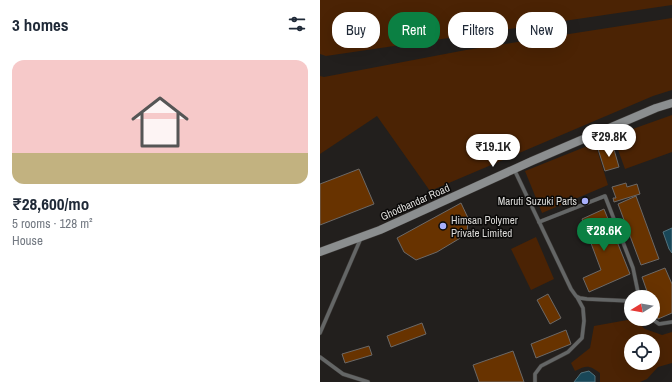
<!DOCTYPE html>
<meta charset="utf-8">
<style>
body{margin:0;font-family:"Archivo Narrow",sans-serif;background:#f6f6f7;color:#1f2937;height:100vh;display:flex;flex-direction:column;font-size:15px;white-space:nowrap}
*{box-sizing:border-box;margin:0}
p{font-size:13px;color:#747a83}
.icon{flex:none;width:22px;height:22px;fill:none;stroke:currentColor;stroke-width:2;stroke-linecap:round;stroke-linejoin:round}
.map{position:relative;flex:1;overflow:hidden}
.details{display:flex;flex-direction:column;background:#fff;width:320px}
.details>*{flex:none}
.guide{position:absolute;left:12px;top:12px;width:280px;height:36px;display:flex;gap:8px}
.needle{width:26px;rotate:259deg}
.fabs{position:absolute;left:304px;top:290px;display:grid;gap:8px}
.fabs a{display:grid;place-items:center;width:36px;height:36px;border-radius:50%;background:#fff;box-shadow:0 4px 16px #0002;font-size:20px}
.price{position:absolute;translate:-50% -34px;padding:0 9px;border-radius:14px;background:#fff;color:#222;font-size:13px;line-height:26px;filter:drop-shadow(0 1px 2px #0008)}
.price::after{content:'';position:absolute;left:50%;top:24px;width:12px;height:9px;margin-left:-6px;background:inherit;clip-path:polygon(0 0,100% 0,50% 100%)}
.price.active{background:#0b8043;color:#fff}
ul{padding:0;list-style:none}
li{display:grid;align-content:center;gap:8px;height:212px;padding:0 12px}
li+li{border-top:1px solid #e0e1e3}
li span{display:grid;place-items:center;height:124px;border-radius:12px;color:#555}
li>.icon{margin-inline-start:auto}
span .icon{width:72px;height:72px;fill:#fffc;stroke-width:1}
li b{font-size:17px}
h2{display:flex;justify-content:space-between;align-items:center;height:48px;padding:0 12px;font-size:17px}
.tag{padding:0 14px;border-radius:16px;background:#fff;box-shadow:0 4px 16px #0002;font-size:14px;line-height:36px}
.tag.active{background:#0b8043;color:#fff}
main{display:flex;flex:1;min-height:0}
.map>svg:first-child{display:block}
.green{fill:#4b2304;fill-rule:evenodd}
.water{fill:#194758;stroke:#53737e}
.building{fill:#683300;stroke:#6c6967}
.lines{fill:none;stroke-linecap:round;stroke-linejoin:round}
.lane-casing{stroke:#3c3937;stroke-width:4.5}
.secondary-casing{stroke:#3c3937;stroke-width:9}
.lane{stroke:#646666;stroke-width:3.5}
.secondary{stroke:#8b8e8f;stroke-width:8}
.poi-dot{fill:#a9b0fc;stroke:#0a0908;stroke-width:1.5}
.labels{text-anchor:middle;stroke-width:3;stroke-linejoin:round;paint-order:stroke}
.poi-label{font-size:11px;fill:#dbdad8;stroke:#0a0908;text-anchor:end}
.street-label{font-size:11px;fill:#dbdad8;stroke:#0a0908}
</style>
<main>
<section class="details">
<h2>3 homes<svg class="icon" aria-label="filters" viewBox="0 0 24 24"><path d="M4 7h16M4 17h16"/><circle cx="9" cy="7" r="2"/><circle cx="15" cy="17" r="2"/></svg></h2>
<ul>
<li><span style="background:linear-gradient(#f6c9c9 75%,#c2b280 0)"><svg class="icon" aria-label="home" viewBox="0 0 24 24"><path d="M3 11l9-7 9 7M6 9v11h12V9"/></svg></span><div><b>₹28,600/mo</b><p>5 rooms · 128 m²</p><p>House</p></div></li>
</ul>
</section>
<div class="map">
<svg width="352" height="382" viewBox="0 0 352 382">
<rect width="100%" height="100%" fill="#221f1d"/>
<g class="green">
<path d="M0 0H352V5L6 56 0 54Z"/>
<path d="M352 18V90L333 96 110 191 57 116 0 154V76L4 77 146 50Z"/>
<path d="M352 115V152L305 169 293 136Z"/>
<path d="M275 143 288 185 222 213 205 171Z"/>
<path d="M216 237 234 279 211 290 191 249Z"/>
<path d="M313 319 325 329 342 335 352 332V363L338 367 327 379 320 382H280V373C269 365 267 365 255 371L251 363 270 348 274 326ZM311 341H333V363H311Z"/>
</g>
<g class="water">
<path d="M352 228V253L349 249 343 232Z"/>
<path d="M269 371 275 376V382H254L261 373Z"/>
</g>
<g class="building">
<path d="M284 143H287L288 148 293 146 299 167 285 171 278 149 285 147Z"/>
<path d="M39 169 54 204 0 225V184Z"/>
<path d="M306 183 307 187 317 184 320 194 294 202 293 198H296L292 187Z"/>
<path d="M316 196 339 259 321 265 298 204Z"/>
<path d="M141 203 148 218 147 234 117 252 96 260 84 252 77 238Z"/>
<path d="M284 209 310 274 269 292 263 278 281 270 262 219Z"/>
<path d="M345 268 352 284V313L338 319 333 306V297H329L322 277Z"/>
<path d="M228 294 241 318 230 324 217 300Z"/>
<path d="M102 323 106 334 71 347 67 336Z"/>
<path d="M246 330 251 344 216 358 211 344Z"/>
<path d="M49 346 52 355 25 363 22 354Z"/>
<path d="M193 351 204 382H159L153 365Z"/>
</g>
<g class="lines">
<defs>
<g id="lane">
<path d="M194 169 251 289 256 296 260 298 267 299 311 301"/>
<path d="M219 222 285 196 313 268 319 297"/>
<path d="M332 319 339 324 352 322"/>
<path d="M0 333 41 238"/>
<path d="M0 357 23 374 48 382"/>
<path d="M215 382V374L221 366 248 352 262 338 264 321 263 308 257 297"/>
</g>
<path id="secondary" d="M0 252 60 230 212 161 336 108 352 103"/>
</defs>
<use href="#lane" class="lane-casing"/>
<use href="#secondary" class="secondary-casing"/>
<use href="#lane" class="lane"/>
<use href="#secondary" class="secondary"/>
</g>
<g class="poi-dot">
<circle cx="265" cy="201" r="4"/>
<circle cx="123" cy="226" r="4"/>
</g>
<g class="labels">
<g class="poi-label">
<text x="257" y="205">Maruti Suzuki Parts</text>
<text x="131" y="224" text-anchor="start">Himsan Polymer<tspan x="131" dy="13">Private Limited</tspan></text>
</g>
<g class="street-label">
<text transform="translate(95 202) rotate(-24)" y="4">Ghodbandar Road</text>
</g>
</g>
</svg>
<div class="fabs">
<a><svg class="needle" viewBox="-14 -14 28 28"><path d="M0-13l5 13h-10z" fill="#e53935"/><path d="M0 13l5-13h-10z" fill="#747a83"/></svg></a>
<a><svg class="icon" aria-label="locate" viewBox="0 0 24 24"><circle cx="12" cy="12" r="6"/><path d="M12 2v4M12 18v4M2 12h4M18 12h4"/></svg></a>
</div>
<b class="price" style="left:289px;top:158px">₹29.8K</b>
<b class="price" style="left:173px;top:168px">₹19.1K</b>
<b class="price active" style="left:284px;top:252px">₹28.6K</b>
<div class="guide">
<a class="tag">Buy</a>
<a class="tag active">Rent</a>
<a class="tag">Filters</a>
<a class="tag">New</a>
</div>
</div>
</main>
